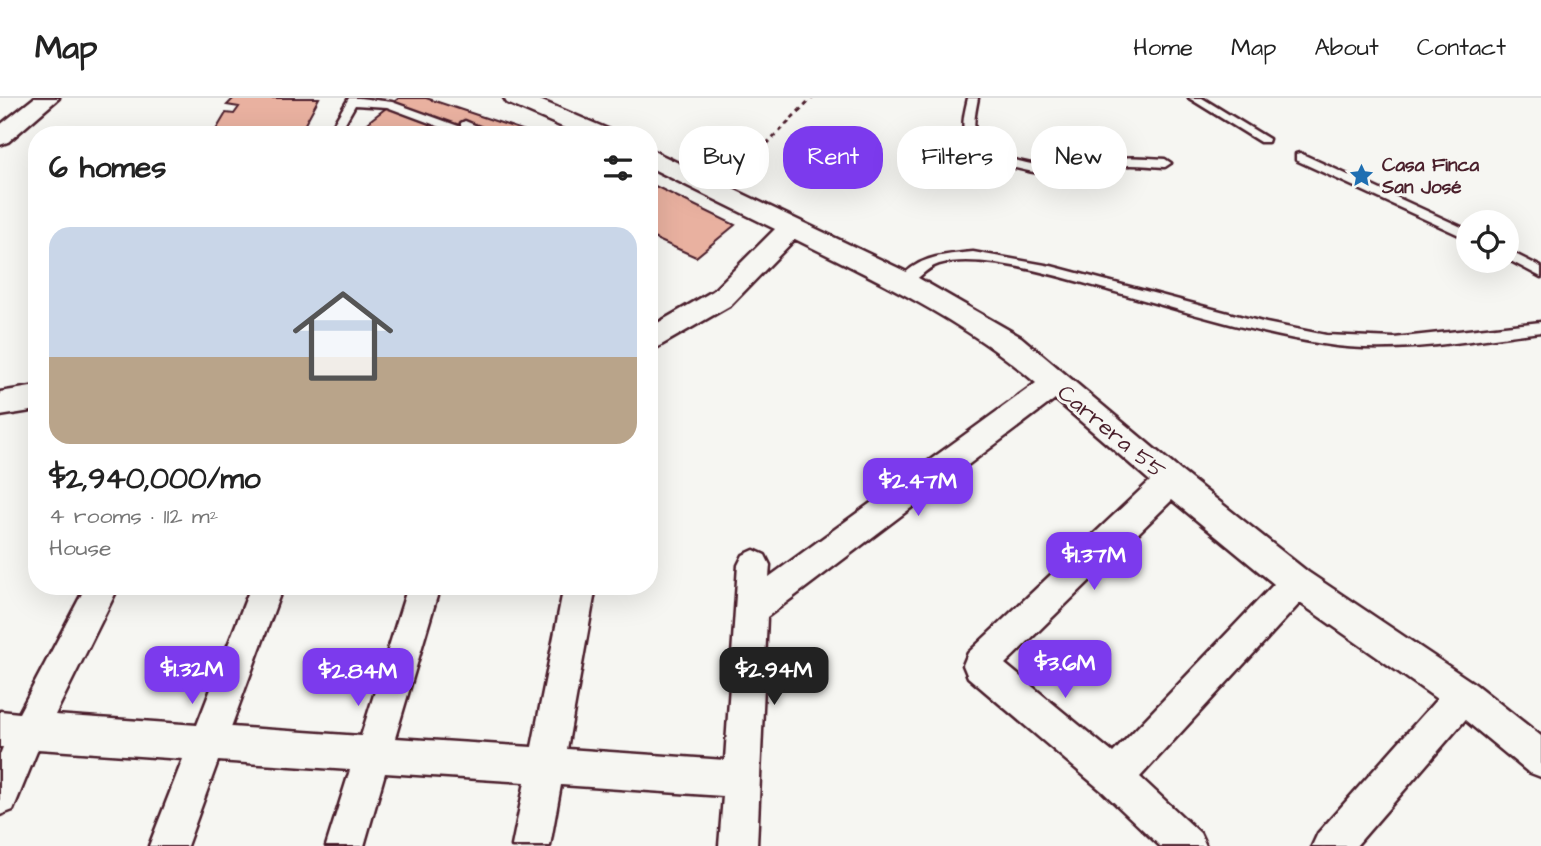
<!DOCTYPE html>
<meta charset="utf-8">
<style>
body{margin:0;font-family:"Architects Daughter",sans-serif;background:#f2f2f2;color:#222;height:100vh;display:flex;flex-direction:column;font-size:26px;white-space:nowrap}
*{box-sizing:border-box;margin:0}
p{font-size:23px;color:#767676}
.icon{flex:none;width:38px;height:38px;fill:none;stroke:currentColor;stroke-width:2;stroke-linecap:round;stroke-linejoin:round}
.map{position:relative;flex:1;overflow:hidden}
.details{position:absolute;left:28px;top:28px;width:630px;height:469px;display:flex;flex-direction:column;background:#fff;border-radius:28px;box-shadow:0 7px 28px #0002}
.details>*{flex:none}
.banner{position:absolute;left:679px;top:28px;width:665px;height:63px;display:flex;gap:14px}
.tools{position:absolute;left:1456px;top:112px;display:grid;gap:14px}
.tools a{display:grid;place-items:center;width:63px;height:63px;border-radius:50%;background:#fff;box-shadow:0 7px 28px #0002;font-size:35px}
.price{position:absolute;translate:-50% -60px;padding:0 16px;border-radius:14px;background:#7c3aed;color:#fff;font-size:23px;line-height:46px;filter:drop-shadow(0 2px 4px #0008)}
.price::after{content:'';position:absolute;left:50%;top:42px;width:21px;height:16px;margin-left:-10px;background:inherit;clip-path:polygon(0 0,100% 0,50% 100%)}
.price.selected{background:#222;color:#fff}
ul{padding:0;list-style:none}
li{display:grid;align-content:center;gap:14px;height:371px;padding:0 21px}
li span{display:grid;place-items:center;height:217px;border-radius:21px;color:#555}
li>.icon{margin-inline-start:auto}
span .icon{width:126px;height:126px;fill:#fffc;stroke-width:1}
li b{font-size:30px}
h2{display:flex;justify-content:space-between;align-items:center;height:84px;padding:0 21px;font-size:30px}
.chip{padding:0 24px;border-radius:28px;background:#fff;box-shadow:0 7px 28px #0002;font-size:24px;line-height:63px}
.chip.selected{background:#7c3aed;color:#fff}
header{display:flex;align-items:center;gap:42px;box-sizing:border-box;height:98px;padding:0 35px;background:#fff;border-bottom:2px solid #e0e0e0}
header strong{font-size:33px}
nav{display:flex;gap:38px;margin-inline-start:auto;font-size:24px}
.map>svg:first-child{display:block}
.building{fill:#e9b1a0;stroke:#4a1f2b;stroke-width:2}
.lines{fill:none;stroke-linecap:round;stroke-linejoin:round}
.lane-casing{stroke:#4a1f2b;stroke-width:5}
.street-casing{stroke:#4a1f2b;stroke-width:5}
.path{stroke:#4a1f2b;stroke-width:3.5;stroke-dasharray:4.5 4.5;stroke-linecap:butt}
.lane{fill:#f6f6f2;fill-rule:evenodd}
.street{fill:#f6f6f2;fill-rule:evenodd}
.labels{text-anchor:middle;stroke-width:6;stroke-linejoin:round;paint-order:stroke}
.far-poi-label{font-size:19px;font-weight:bold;fill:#4a1f2b;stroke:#f6f6f2;text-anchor:start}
.street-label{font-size:23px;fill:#4a1f2b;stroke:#f6f6f2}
</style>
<header>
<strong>Map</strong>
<nav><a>Home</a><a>Map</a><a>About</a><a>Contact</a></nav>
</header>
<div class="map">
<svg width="1541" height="748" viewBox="0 0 1541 748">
<rect width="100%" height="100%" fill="#f6f6f2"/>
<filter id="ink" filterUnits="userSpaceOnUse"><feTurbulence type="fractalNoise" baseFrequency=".0143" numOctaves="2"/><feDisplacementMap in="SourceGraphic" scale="14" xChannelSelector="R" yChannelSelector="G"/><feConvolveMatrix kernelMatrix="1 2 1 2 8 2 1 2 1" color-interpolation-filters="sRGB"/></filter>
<g filter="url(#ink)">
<g class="building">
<path d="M234 0H319L299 37H213L226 15 234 16 239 9 227 7Z"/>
<path d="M399 0H426L537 37H400L368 24Z"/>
<path d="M649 85 735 127 696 159 649 138Z"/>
</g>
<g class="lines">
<defs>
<g id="lane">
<path d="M359 0 392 4 461 29V25L465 23 498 37H462L387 9 355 7 338 37H327L349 0Z"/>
<path d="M968 0H978C976 12 972 26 976 38 984 62 1052 71 1075 71 1088 71 1098 64 1111 61 1129 58 1147 60 1165 61L1171 65 1165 69C1147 68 1129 65 1111 69 1099 71 1089 78 1076 78 1048 79 981 68 967 42 960 30 965 13 968 0Z"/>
<path d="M1189 0H1202L1269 41 1268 44H1260Z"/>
<path d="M1300 55 1468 132V141L1296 62V56Z"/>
<path d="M1507 152 1541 169V179L1507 161Z"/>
<path d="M973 154 1051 168 1266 225 1326 237 1394 240 1541 224V234C1470 242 1394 258 1323 246 1248 234 1175 210 1101 190 1057 178 984 155 939 166 925 170 917 184 904 189L898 184C916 158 944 157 973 154Z"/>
</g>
<g id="street">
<path d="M34 0H59L8 44 0 47V27Z"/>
<path d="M504 0H535L610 32 613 37H581L507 5Z"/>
<path d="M649 51 913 177 1021 239 1182 374 1308 474 1475 586 1541 638V679L1528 674 1465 622 1356 748H1312L1318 735 1437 601 1300 505 1140 679 1200 735 1206 748H1160L1102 693 968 579 963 567 968 555 1150 383 1055 301 767 519 757 748H719L723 698 561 687 550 748H512L525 684 385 675 364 748H326L350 672 218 663 187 748H149L183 661 38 651 13 712 0 717V657L3 649H0V613L19 615 86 488H119L55 617 197 627 251 488H283L231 629 361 638 408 488H440L395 640 532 649 564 488H596L567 651 725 662 738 467 743 457 754 452 765 457 770 467 769 479 1036 285C965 223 879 183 795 141L731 207 649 254V230L713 193 775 131 649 69ZM1172 402 1274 486 1113 655 1005 566Z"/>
<path d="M37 288V312L0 318V294Z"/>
</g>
</defs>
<use href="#lane" class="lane-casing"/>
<use href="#street" class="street-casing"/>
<path class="path" d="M735 78 812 0"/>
<use href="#lane" class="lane"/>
<use href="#street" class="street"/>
</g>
</g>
<defs>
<symbol id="sight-bare" viewBox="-9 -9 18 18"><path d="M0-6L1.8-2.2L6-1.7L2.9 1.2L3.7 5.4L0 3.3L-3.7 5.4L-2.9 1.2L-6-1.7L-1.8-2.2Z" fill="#1f6fb2" stroke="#f6f6f2" stroke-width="2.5" paint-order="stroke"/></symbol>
</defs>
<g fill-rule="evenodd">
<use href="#sight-bare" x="1344" y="60" width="35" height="35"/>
</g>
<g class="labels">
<g class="far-poi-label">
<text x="1382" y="73">Casa Finca<tspan x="1382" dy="22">San José</tspan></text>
</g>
<g class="street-label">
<text transform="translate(1112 333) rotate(40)" y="8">Carrera 55</text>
</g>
</g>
</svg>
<div class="tools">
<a><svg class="icon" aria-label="locate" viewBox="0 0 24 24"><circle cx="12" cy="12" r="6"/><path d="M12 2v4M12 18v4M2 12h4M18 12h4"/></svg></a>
</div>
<b class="price" style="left:918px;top:420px">$2.47M</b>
<b class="price" style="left:1094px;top:494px">$1.37M</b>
<b class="price" style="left:1065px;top:602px">$3.6M</b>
<b class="price" style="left:192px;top:608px">$1.32M</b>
<b class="price selected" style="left:774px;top:609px">$2.94M</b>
<b class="price" style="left:358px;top:610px">$2.84M</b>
<div class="banner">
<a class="chip">Buy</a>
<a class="chip selected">Rent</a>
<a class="chip">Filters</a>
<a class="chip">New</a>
</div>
<section class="details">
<h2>6 homes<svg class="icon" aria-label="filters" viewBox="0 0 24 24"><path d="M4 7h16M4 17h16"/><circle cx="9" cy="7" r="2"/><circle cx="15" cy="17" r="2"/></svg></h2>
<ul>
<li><span style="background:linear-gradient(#c9d6e8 60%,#b9a48a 0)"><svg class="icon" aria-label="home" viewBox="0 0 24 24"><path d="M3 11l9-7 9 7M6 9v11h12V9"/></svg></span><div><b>$2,940,000/mo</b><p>4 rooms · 112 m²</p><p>House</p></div></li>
</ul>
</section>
</div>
